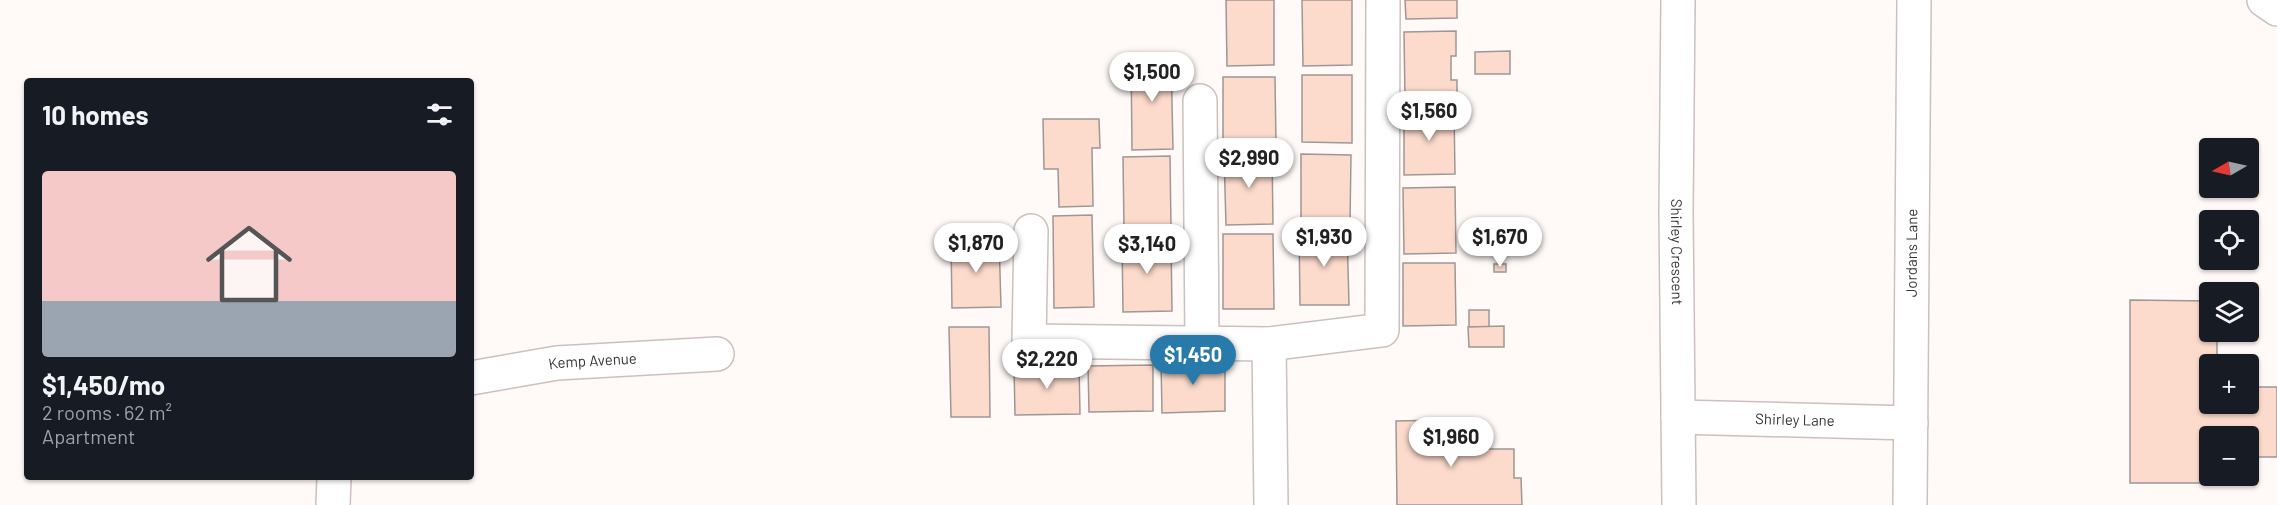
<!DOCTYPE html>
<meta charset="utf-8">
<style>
body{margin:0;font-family:Barlow,sans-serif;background:#242831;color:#f1f3f6;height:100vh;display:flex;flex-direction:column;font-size:22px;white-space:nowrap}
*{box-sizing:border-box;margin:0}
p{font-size:20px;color:#9ea1a6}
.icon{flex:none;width:33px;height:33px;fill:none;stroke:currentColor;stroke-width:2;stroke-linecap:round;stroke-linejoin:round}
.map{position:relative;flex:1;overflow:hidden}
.sheet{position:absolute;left:24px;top:78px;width:450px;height:402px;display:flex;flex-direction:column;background:#171b24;border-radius:6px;box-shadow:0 2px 4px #0004}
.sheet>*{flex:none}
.needle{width:39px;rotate:261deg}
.controls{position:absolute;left:2199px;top:138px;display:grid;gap:12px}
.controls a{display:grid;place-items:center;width:60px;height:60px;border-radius:6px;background:#171b24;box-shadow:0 2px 4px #0004;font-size:30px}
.price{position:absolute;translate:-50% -51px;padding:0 14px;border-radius:21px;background:#fff;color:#222;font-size:20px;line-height:39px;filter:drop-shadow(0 2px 3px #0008)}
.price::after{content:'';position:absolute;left:50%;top:36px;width:18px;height:14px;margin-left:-9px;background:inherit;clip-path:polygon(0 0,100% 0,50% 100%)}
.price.current{background:#287aab;color:#fff}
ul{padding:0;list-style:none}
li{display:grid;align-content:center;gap:12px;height:318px;padding:0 18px}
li+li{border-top:2px solid #363941}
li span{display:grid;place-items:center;height:186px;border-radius:6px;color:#555}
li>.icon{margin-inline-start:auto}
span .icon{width:108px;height:108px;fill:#fffc;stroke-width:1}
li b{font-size:26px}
h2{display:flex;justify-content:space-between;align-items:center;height:72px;padding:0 18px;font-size:26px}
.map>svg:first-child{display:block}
.building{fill:#fddbcc;stroke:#9f9794;stroke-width:1.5}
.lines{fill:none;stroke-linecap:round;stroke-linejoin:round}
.minor-casing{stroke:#cac1be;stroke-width:36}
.minor{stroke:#fff;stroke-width:33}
.labels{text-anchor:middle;stroke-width:4.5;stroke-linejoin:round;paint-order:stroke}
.street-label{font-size:15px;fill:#383533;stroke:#fff}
</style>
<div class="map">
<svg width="2277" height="505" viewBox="0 0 2277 505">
<rect width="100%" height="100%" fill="#fffaf8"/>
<g class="building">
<path d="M1226 0H1274V65L1227 66Z"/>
<path d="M1302 0H1352V65L1303 66Z"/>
<path d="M1405 0H1457V18L1406 19Z"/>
<path d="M1456 31V56H1451V80H1457V97L1405 98 1404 32Z"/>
<path d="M1510 51V74H1475V52Z"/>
<path d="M1171 55 1173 149 1132 150 1131 56Z"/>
<path d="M1302 75H1352V143L1302 142Z"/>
<path d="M1223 77H1275L1276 144 1223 145Z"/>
<path d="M1454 108 1455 174 1404 175V109Z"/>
<path d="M1043 119H1099L1100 148H1092L1093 206 1059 207 1058 169H1044Z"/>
<path d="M1272 154 1273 224 1226 225 1224 155Z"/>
<path d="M1301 154 1351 155 1350 223 1301 222Z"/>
<path d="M1170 156 1171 228 1124 229 1123 157Z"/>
<path d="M1455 187 1456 253 1404 254 1403 188Z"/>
<path d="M1092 215 1094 307 1054 308 1053 216Z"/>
<path d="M1299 230H1347L1349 305H1300Z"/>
<path d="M1223 234H1273L1274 309H1223Z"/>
<path d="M1171 238 1172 311 1123 312 1122 239Z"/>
<path d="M999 239 1001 307 952 308 951 240Z"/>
<path d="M1403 263H1455L1456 325 1403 326Z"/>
<rect x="1494" y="264" width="12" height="8"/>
<path d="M2130 300 2210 301V332H2217V364H2210V404H2248V387H2277V457H2248V436H2210V476H2236V483H2130Z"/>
<rect x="1469" y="310" width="20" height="17"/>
<path d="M1504 326V347H1469L1468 327Z"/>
<path d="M949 327H989L990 417H951Z"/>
<path d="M1225 360V411L1162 413 1161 361Z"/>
<path d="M1079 364 1080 414 1015 415 1014 365Z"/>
<path d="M1153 365V411L1089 412 1088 366Z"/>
<path d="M1445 420 1479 449H1514V478H1521L1522 505H1397L1396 421Z"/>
</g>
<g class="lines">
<defs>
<g id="minor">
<path id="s1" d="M1678 0 1676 212 1679 505"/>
<path d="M2264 0 2277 9"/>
<path d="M1200 101 1202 343"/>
<path d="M1031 231 1029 341 1269 344 1382 330 1383 0"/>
<path d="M1269 344 1271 505"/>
<path id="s2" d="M471 378 557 363 717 354"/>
<path id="s3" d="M1678 417 1911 423"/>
<path d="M333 505 334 477"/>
<path id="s4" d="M1910 505 1914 0"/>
</g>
</defs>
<use href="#minor" class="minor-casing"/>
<use href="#minor" class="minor"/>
</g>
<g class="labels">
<g class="street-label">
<text dy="5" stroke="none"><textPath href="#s1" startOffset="252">Shirley Crescent</textPath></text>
<text dy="5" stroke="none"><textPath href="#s4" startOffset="252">Jordans Lane</textPath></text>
<text dy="5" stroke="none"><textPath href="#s2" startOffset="123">Kemp Avenue</textPath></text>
<text dy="5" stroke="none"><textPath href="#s3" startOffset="117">Shirley Lane</textPath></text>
</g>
</g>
</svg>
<div class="controls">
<a><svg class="needle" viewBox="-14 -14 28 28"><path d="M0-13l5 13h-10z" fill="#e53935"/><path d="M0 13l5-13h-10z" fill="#9ea1a6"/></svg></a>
<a><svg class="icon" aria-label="locate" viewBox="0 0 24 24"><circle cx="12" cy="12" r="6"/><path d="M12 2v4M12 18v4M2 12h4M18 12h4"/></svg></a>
<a><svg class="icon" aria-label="layers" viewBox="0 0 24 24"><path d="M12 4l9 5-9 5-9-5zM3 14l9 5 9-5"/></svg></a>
<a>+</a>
<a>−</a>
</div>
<b class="price" style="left:1152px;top:103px">$1,500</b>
<b class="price" style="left:1429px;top:142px">$1,560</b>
<b class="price" style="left:1249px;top:189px">$2,990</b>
<b class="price" style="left:1324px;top:268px">$1,930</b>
<b class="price" style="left:1500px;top:268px">$1,670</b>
<b class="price" style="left:976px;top:274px">$1,870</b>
<b class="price" style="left:1147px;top:275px">$3,140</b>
<b class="price current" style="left:1193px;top:386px">$1,450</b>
<b class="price" style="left:1047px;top:390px">$2,220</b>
<b class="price" style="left:1451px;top:468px">$1,960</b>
<section class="sheet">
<h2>10 homes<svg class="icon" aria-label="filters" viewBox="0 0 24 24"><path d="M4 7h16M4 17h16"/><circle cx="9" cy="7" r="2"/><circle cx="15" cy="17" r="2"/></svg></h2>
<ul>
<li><span style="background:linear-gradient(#f6c9c9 70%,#9aa5b1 0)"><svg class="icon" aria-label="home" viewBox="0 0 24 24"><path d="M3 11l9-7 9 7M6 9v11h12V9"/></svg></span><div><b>$1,450/mo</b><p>2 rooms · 62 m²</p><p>Apartment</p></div></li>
</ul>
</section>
</div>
